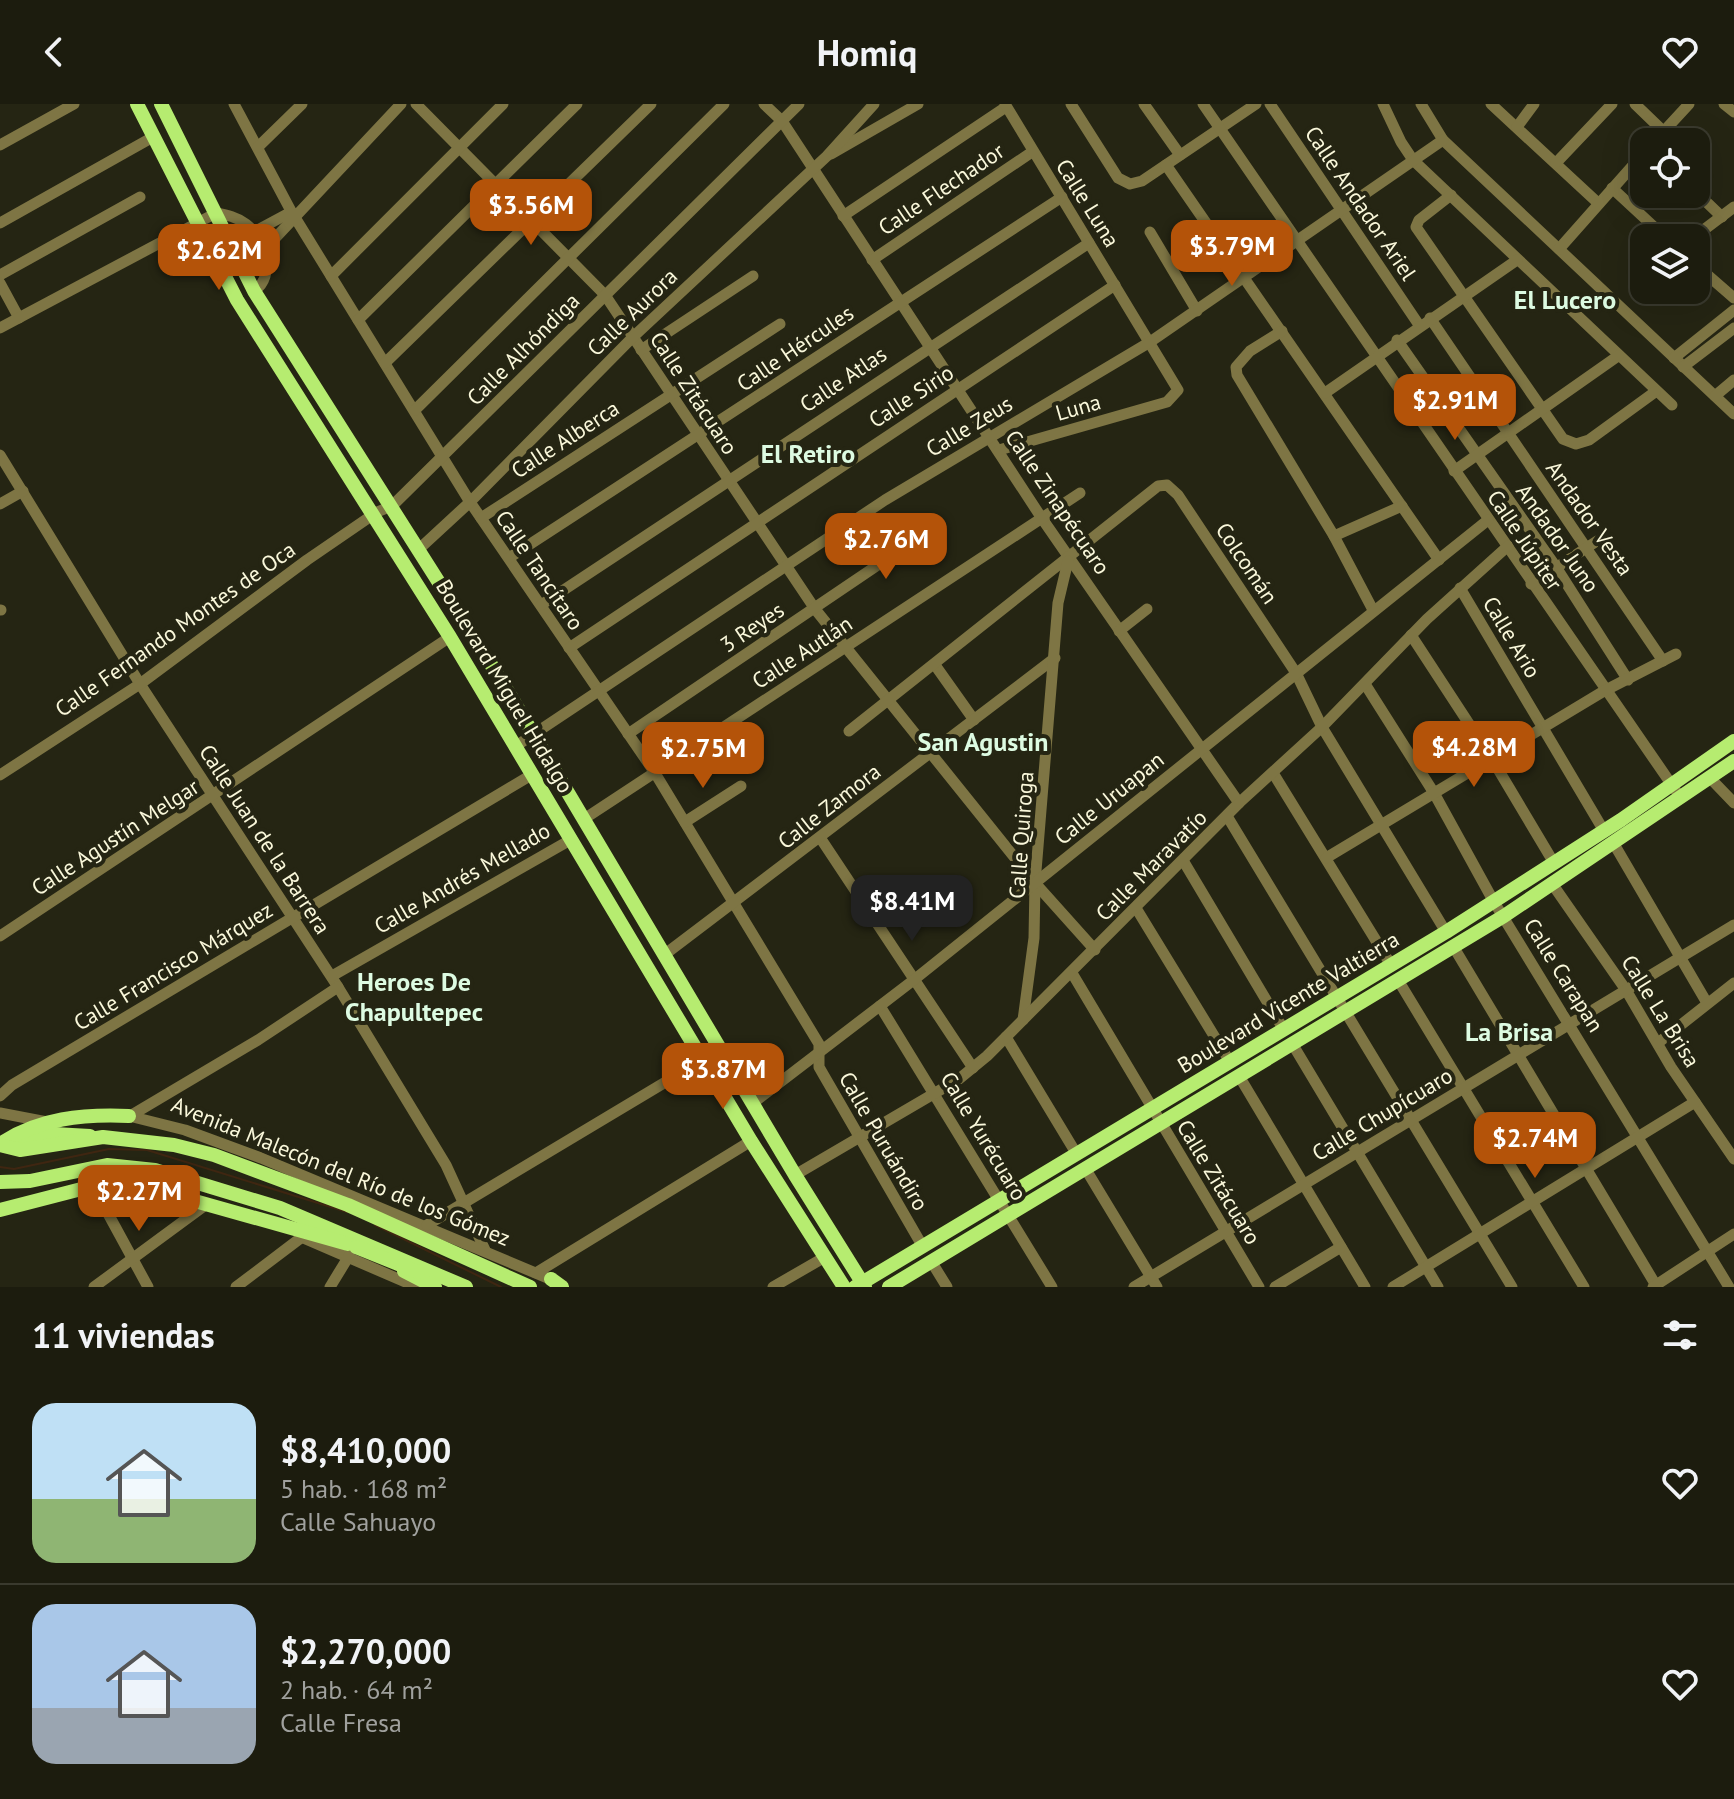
<!DOCTYPE html>
<html lang="es">
<meta charset="utf-8">
<style>
body{margin:0;font-family:"PT Sans",sans-serif;background:#252517;color:#f1f3f6;height:100vh;display:flex;flex-direction:column;font-size:30px;white-space:nowrap}
*{box-sizing:border-box;margin:0}
p{font-size:26px;color:#a0a19e}
.icon{flex:none;width:44px;height:44px;fill:none;stroke:currentColor;stroke-width:2;stroke-linecap:round;stroke-linejoin:round}
.map{position:relative;height:1183px;overflow:hidden}
.drawer{display:flex;flex-direction:column;background:#1c1c0e;flex:1}
.drawer>*{flex:none}
.buttons{position:absolute;left:1630px;top:24px;display:grid;gap:16px}
.buttons a{display:grid;place-items:center;width:80px;height:80px;border-radius:16px;background:#1c1c0e;box-shadow:0 8px 32px #0002,0 0 0 2px #3a3a2e;font-size:40px}
.price{position:absolute;translate:-50% -68px;padding:0 18px;border-radius:16px;background:#b45309;color:#fff;font-size:26px;line-height:52px;filter:drop-shadow(0 2px 4px #0008)}
.price::after{content:'';position:absolute;left:50%;top:48px;width:24px;height:18px;margin-left:-12px;background:inherit;clip-path:polygon(0 0,100% 0,50% 100%)}
.price.active{background:#222;color:#fff}
ul{padding:0;list-style:none}
li{display:flex;align-items:center;gap:24px;height:200px;padding:0 32px}
li+li{border-top:2px solid #3a3a2e}
li span{display:grid;place-items:center;flex:none;width:224px;height:160px;border-radius:24px;color:#555}
li>.icon{margin-inline-start:auto}
span .icon{width:96px;height:96px;fill:#fffc;stroke-width:1}
li b{font-size:34px}
h2{display:flex;justify-content:space-between;align-items:center;height:96px;padding:0 32px;font-size:34px}
header{display:flex;justify-content:space-between;align-items:center;height:104px;padding:0 32px;background:#1c1c0e;font-size:36px;font-weight:800}
.map>svg:first-child{display:block}
.lines{fill:none;stroke-linecap:round;stroke-linejoin:round}
.stream{stroke:#3f2611;stroke-width:2}
.minor{stroke:#7e7544;stroke-width:11}
.major{stroke:#b6ec70;stroke-width:14}
.major-bridge{stroke:#b6ec70;stroke-width:14}
.labels{text-anchor:middle;stroke-width:8;stroke-linejoin:round;paint-order:stroke}
.street-label{font-size:22px;fill:#faf8db;stroke:#252513}
.quarter-label{font-size:26px;font-weight:bold;fill:#ddfbe2;stroke:#252513}
</style>
<header><svg class="icon" aria-label="back" viewBox="0 0 24 24"><path d="M15 5l-7 7 7 7"/></svg>Homiq<svg class="icon" aria-label="heart" viewBox="0 0 24 24"><path d="M12 20l-8-8c-3-5 5-10 8-4 3-6 11-1 8 4z"/></svg></header>
<div class="map">
<svg width="1734" height="1183" viewBox="0 0 1734 1183">
<rect width="100%" height="100%" fill="#252513"/>
<g class="lines">
<g class="stream">
<path d="M0 1063 14 1065 109 1045 147 1046 347 1108"/>
<path d="M375 1121 501 1183"/>
</g>
<g class="minor">
<path d="M234 0 291 107 470 398 655 669 819 940V963L823 970 923 1143"/>
<path d="M416 0 605 191 815 505 1035 779 1095 846"/>
<path d="M764 0 782 17 1041 413 1239 699"/>
<path d="M1071 0 1118 74 1130 80 1142 77 1256 0"/>
<path d="M1144 0 1180 51"/>
<path d="M1203 0 1676 687"/>
<path d="M1270 0 1419 221"/>
<path d="M1383 0 1401 38 1413 56 1672 301"/>
<path d="M1421 0 1443 36 1734 310"/>
<path d="M1491 0 1598 99"/>
<path d="M1635 0 1663 27"/>
<path d="M1724 0 1734 8"/>
<path d="M1517 23 1534 0"/>
<path d="M1654 38 1689 0"/>
<path d="M0 41 74 0"/>
<path d="M258 43 302 0"/>
<path d="M831 50 918 0"/>
<path d="M1556 59 1612 0"/>
<path d="M1166 61 1439 456"/>
<path d="M1612 84 1666 134"/>
<path d="M1696 88 1722 113"/>
<path d="M1451 91 1419 116 1416 123 1563 335 1576 340 1589 336 1655 288"/>
<path d="M843 112 1006 3"/>
<path d="M0 119 153 33"/>
<path d="M254 128 291 108"/>
<path d="M1150 128 1197 207"/>
<path d="M1693 134 1734 103"/>
<path d="M1559 145 1644 49"/>
<path d="M264 146 401 0"/>
<path d="M872 156 1032 48"/>
<path d="M1696 161 1734 194"/>
<path d="M0 171 140 93"/>
<path d="M331 172 503 0"/>
<path d="M0 179 19 214"/>
<path d="M1430 214 1663 557"/>
<path d="M358 216 577 0"/>
<path d="M0 224 216 109C227 111 237 113 246 120 264 134 277 172 254 187"/>
<path d="M1282 227 1250 247 1236 263 1237 271 1334 432 1373 506"/>
<path d="M1397 236 1556 463 1628 576"/>
<path d="M641 246 753 172"/>
<path d="M1674 254 1734 206"/>
<path d="M385 259 651 0"/>
<path d="M1683 263 1734 224"/>
<path d="M1325 289 1517 156"/>
<path d="M1715 292 1734 276"/>
<path d="M415 306 724 0"/>
<path d="M999 346 1167 298 1178 286 1005 0"/>
<path d="M0 351 140 580 338 883 446 1061 485 1146"/>
<path d="M1454 367 1618 252"/>
<path d="M0 400 23 387"/>
<path d="M481 414 780 220"/>
<path d="M1334 432 1402 402"/>
<path d="M418 446 470 398 633 233 827 52 874 0"/>
<path d="M509 454 1062 93"/>
<path d="M1531 480 1597 437"/>
<path d="M1460 484 1604 727"/>
<path d="M541 501 1089 139"/>
<path d="M0 506H1"/>
<path d="M1119 527 1147 505"/>
<path d="M1411 531 1492 655 1554 759"/>
<path d="M569 544 1115 181"/>
<path d="M935 561 974 616"/>
<path d="M1365 580 1434 689 1494 798 1729 1183"/>
<path d="M849 627 1158 382 1167 381 1178 391 1296 569 1322 623 1446 828"/>
<path d="M628 630 937 421"/>
<path d="M516 642 885 396 1150 238 1443 36"/>
<path d="M1273 669 1391 861"/>
<path d="M0 671 140 580 307 456 377 408 392 402 799 0"/>
<path d="M1710 674 1734 699"/>
<path d="M1227 712 1512 1183"/>
<path d="M584 715 1080 389"/>
<path d="M685 718 741 682"/>
<path d="M821 735 973 964"/>
<path d="M1614 740 1707 899"/>
<path d="M1326 754 1604 587 1676 550"/>
<path d="M1184 758 1284 926"/>
<path d="M1553 781 1626 886 1671 963 1734 1055"/>
<path d="M1136 804 1230 958"/>
<path d="M0 832 450 533"/>
<path d="M1453 842 1657 1183"/>
<path d="M664 851 1055 554"/>
<path d="M1072 869 1259 1183"/>
<path d="M332 872 572 735"/>
<path d="M1398 876 1584 1183"/>
<path d="M880 902 1052 1183"/>
<path d="M1023 916 1034 834 1035 779 1058 499 1068 457"/>
<path d="M1006 933 1076 1049"/>
<path d="M1658 939 1734 879"/>
<path d="M1293 941 1438 1183"/>
<path d="M1239 972 1365 1183"/>
<path d="M0 992 12 981 533 670"/>
<path d="M753 999 915 875 1488 416"/>
<path d="M0 1009 47 1018"/>
<path d="M129 1012 185 1026 261 1054 557 1178"/>
<path d="M130 1012 258 936 338 883"/>
<path d="M1085 1064 1157 1183"/>
<path d="M795 1071 959 975 987 952 1239 699 1322 623 1427 515 1508 442"/>
<path d="M93 1082 148 1183"/>
<path d="M427 1121 704 955"/>
<path d="M301 1133 417 1183"/>
<path d="M931 1157 947 1183"/>
<path d="M536 1169 751 1037"/>
<path d="M94 1183 204 1102"/>
<path d="M236 1183 302 1133"/>
<path d="M330 1183 349 1152"/>
<path d="M773 1183 825 1153"/>
<path d="M1134 1183 1734 821"/>
<path d="M1275 1183 1341 1143"/>
<path d="M1393 1183 1695 998"/>
<path d="M1653 1183 1734 1130"/>
</g>
<g class="major">
<path d="M137 0 237 196 450 533 751 1037 844 1183"/>
<path d="M161 0 254 187 504 581 795 1071 865 1183"/>
<path d="M15 1036 54 1030 90 1032"/>
<path d="M0 1040C39 1014 83 1010 129 1012"/>
<path d="M0 1041 20 1046 103 1033 174 1041 214 1051 348 1101 530 1183"/>
<path d="M0 1078 30 1077 107 1061 155 1066 280 1104 466 1183"/>
<path d="M0 1106 93 1082 138 1081 348 1140"/>
<path d="M404 1167 435 1183"/>
<path d="M551 1175 562 1183"/>
<path d="M855 1183 1446 828 1621 716 1734 637"/>
<path d="M889 1183 1504 812 1734 657"/>
</g>
<path class="major-bridge" d="M356 1143 418 1168"/>
</g>
<g class="labels">
<g class="street-label">
<text transform="translate(941 85) rotate(-34)" y="8">Calle Flechador</text>
<text transform="translate(1088 99) rotate(58)" y="8">Calle Luna</text>
<text transform="translate(1361 99) rotate(56)" y="8">Calle Andador Ariel</text>
<text transform="translate(632 208) rotate(-44)" y="8">Calle Aurora</text>
<text transform="translate(795 244) rotate(-34)" y="8">Calle Hércules</text>
<text transform="translate(523 245) rotate(-45)" y="8">Calle Alhóndiga</text>
<text transform="translate(843 275) rotate(-34)" y="8">Calle Atlas</text>
<text transform="translate(694 289) rotate(57)" y="8">Calle Zitácuaro</text>
<text transform="translate(911 292) rotate(-33)" y="8">Calle Sirio</text>
<text transform="translate(1078 303) rotate(-16)" y="8">Luna</text>
<text transform="translate(969 322) rotate(-31)" y="8">Calle Zeus</text>
<text transform="translate(565 335) rotate(-33)" y="8">Calle Alberca</text>
<text transform="translate(1058 398) rotate(56)" y="8">Calle Zinapécuaro</text>
<text transform="translate(1590 414) rotate(55)" y="8">Andador Vesta</text>
<text transform="translate(1558 434) rotate(55)" y="8">Andador Juno</text>
<text transform="translate(1525 436) rotate(56)" y="8">Calle Júpiter</text>
<text transform="translate(1247 459) rotate(56)" y="8">Colcomán</text>
<text transform="translate(540 466) rotate(56)" y="8">Calle Tancítaro</text>
<text transform="translate(752 523) rotate(-34)" y="8">3 Reyes</text>
<text transform="translate(175 525) rotate(-35)" y="8">Calle Fernando Montes de Oca</text>
<text transform="translate(1512 533) rotate(59)" y="8">Calle Ario</text>
<text transform="translate(802 548) rotate(-33)" y="8">Calle Autlán</text>
<text transform="translate(505 582) rotate(59)" y="8">Boulevard Miguel Hidalgo</text>
<text transform="translate(1109 694) rotate(-39)" y="8">Calle Uruapan</text>
<text transform="translate(829 702) rotate(-38)" y="8">Calle Zamora</text>
<text transform="translate(1021 731) rotate(-86)" y="8">Calle Quiroga</text>
<text transform="translate(115 733) rotate(-33)" y="8">Calle Agustín Melgar</text>
<text transform="translate(265 735) rotate(57)" y="8">Calle Juan de la Barrera</text>
<text transform="translate(1151 761) rotate(-45)" y="8">Calle Maravatío</text>
<text transform="translate(462 774) rotate(-30)" y="8">Calle Andrés Mellado</text>
<text transform="translate(173 862) rotate(-31)" y="8">Calle Francisco Márquez</text>
<text transform="translate(1564 871) rotate(58)" y="8">Calle Carapan</text>
<text transform="translate(1288 898) rotate(-31)" y="8">Boulevard Vicente Valtierra</text>
<text transform="translate(1661 907) rotate(58)" y="8">Calle La Brisa</text>
<text transform="translate(1382 1010) rotate(-31)" y="8">Calle Chupícuaro</text>
<text transform="translate(984 1032) rotate(59)" y="8">Calle Yurécuaro</text>
<text transform="translate(884 1037) rotate(60)" y="8">Calle Puruándiro</text>
<text transform="translate(341 1067) rotate(22)" y="8">Avenida Malecón del Río de los Gómez</text>
<text transform="translate(1219 1078) rotate(59)" y="8">Calle Zitácuaro</text>
</g>
<g class="quarter-label">
<text x="1565" y="205">El Lucero</text>
<text x="808" y="359">El Retiro</text>
<text x="983" y="647">San Agustin</text>
<text x="414" y="887">Heroes De<tspan x="414" dy="30">Chapultepec</tspan></text>
<text x="1509" y="937">La Brisa</text>
</g>
</g>
</svg>
<div class="buttons">
<a><svg class="icon" aria-label="locate" viewBox="0 0 24 24"><circle cx="12" cy="12" r="6"/><path d="M12 2v4M12 18v4M2 12h4M18 12h4"/></svg></a>
<a><svg class="icon" aria-label="layers" viewBox="0 0 24 24"><path d="M12 4l9 5-9 5-9-5zM3 14l9 5 9-5"/></svg></a>
</div>
<b class="price" style="left:531px;top:143px">$3.56M</b>
<b class="price" style="left:1232px;top:184px">$3.79M</b>
<b class="price" style="left:219px;top:188px">$2.62M</b>
<b class="price" style="left:1455px;top:338px">$2.91M</b>
<b class="price" style="left:886px;top:477px">$2.76M</b>
<b class="price" style="left:1474px;top:685px">$4.28M</b>
<b class="price" style="left:703px;top:686px">$2.75M</b>
<b class="price active" style="left:912px;top:839px">$8.41M</b>
<b class="price" style="left:723px;top:1007px">$3.87M</b>
<b class="price" style="left:1535px;top:1076px">$2.74M</b>
<b class="price" style="left:139px;top:1129px">$2.27M</b>
</div>
<section class="drawer">
<h2>11 viviendas<svg class="icon" aria-label="filters" viewBox="0 0 24 24"><path d="M4 7h16M4 17h16"/><circle cx="9" cy="7" r="2"/><circle cx="15" cy="17" r="2"/></svg></h2>
<ul>
<li><span style="background:linear-gradient(#bfe0f5 60%,#8fb573 0)"><svg class="icon" aria-label="home" viewBox="0 0 24 24"><path d="M3 11l9-7 9 7M6 9v11h12V9"/></svg></span><div><b>$8,410,000</b><p>5 hab. · 168 m²</p><p>Calle Sahuayo</p></div><svg class="icon" aria-label="heart" viewBox="0 0 24 24"><path d="M12 20l-8-8c-3-5 5-10 8-4 3-6 11-1 8 4z"/></svg></li>
<li><span style="background:linear-gradient(#a9c7e8 65%,#9aa5b1 0)"><svg class="icon" aria-label="home" viewBox="0 0 24 24"><path d="M3 11l9-7 9 7M6 9v11h12V9"/></svg></span><div><b>$2,270,000</b><p>2 hab. · 64 m²</p><p>Calle Fresa</p></div><svg class="icon" aria-label="heart" viewBox="0 0 24 24"><path d="M12 20l-8-8c-3-5 5-10 8-4 3-6 11-1 8 4z"/></svg></li>
</ul>
</section>
